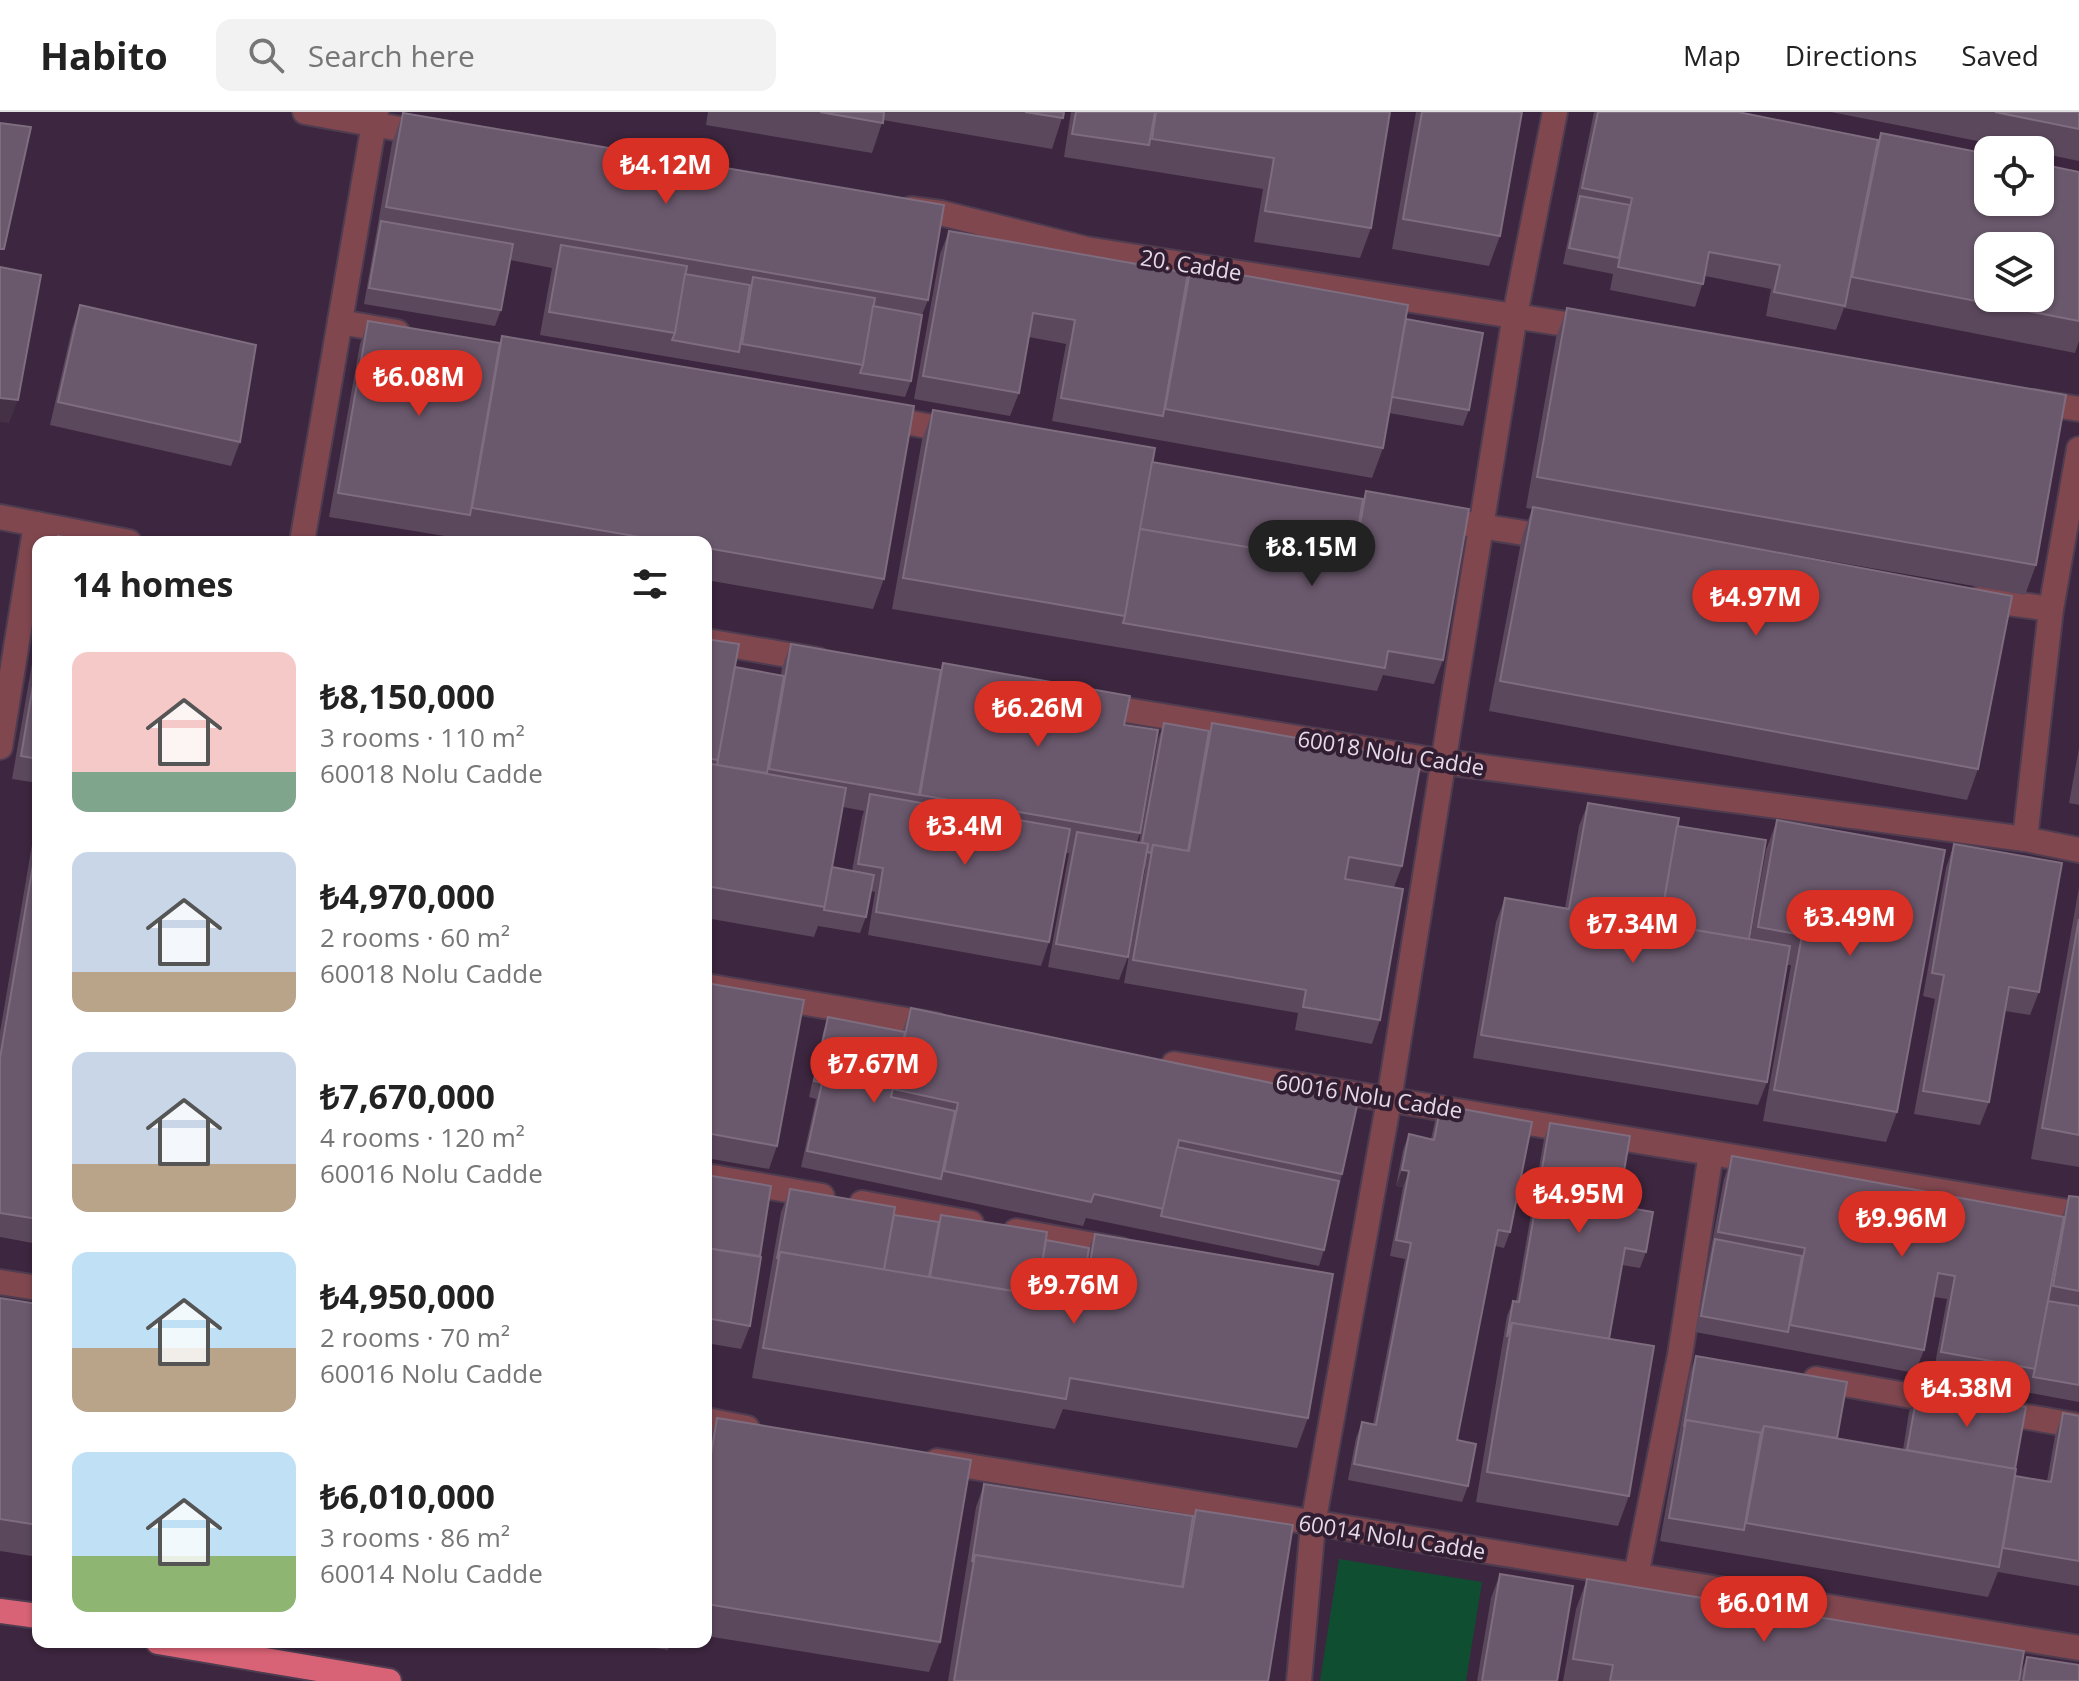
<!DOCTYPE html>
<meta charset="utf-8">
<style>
body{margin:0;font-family:"Open Sans",sans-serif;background:#f2f2f2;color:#222;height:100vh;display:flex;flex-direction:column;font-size:30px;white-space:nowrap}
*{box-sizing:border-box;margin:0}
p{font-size:26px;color:#767676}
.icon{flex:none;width:44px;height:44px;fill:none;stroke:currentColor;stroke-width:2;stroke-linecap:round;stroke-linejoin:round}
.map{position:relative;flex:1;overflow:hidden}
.drawer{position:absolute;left:32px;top:424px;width:680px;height:1112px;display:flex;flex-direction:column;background:#fff;border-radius:16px;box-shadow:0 2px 6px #0004}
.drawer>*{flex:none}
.controls{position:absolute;left:1974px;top:24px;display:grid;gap:16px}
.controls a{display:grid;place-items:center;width:80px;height:80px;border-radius:16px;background:#fff;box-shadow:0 2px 6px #0004;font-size:40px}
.price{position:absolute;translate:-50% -68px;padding:0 18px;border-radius:28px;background:#d93025;color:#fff;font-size:26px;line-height:52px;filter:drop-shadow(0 2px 4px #0008)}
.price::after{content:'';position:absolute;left:50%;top:48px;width:24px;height:18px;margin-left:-12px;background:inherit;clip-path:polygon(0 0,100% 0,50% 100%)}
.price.active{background:#222;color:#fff}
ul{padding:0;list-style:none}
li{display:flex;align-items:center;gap:24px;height:200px;padding:0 40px}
li span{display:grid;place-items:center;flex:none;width:224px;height:160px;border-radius:16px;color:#555}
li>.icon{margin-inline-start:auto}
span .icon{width:96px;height:96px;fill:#fffc;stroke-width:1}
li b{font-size:34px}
h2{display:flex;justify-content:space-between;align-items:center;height:96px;padding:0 40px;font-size:34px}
header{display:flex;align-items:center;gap:48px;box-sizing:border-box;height:112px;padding:0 40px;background:#fff;border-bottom:2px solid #e0e0e0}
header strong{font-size:38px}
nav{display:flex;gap:44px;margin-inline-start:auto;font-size:28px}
.search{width:560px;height:72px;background:#f2f2f2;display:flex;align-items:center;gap:20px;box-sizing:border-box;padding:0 28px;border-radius:16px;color:#767676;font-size:30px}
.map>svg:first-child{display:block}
.built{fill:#3d263f;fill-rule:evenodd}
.green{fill:#104e31}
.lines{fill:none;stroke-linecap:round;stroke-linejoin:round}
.street-casing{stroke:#4e3c50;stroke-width:28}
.primary-casing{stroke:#4e3c50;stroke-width:28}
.street{stroke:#80474f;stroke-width:24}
.primary{stroke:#d96376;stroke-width:24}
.wall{fill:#5b485d;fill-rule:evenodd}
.shaded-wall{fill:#443146}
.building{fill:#6a586c;stroke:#7e6c7f;stroke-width:2;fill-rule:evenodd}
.labels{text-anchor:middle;stroke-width:8;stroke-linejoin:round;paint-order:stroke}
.street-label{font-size:22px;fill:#e6dae7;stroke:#311e33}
</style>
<header>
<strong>Habito</strong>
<div class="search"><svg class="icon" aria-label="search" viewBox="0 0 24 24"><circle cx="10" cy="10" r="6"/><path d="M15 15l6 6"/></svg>Search here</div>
<nav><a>Map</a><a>Directions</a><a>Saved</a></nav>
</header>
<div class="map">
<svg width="2079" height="1569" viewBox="0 0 2079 1569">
<rect width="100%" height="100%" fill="#311e33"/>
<path class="built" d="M0 0H2079V1569H0ZM1988 38H2040V90H1988ZM1988 134H2040V186H1988ZM38 430H706V1530H38Z"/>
<path class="green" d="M1339 1447 1482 1470 1466 1569H1320Z"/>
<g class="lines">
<defs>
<g id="street">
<path d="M305 0 428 22"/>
<path d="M911 97 941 101 1086 137 1591 216"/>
<path d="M340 210 397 220"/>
<path d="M2034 290 2079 297"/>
<path d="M878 305 960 320"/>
<path d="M0 405 129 430"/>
<path d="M1437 407 1554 426"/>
<path d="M302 430 376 0"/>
<path d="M1979 487 2051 497"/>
<path d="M706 529 818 548"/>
<path d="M1095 593 1445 650 2025 727 2079 738"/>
<path d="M0 635 36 412"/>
<path d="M2025 727 2051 497 2079 337"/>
<path d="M706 874 936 913"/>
<path d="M1174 952 2079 1102"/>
<path d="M706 1064 822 1084"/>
<path d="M862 1091 971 1111"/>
<path d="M1016 1119 1121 1138"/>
<path d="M0 1170 38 1176"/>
<path d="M1816 1267 1945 1290"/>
<path d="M1993 1299 2079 1314"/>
<path d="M706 1308 747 1316"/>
<path d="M937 1349 2079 1536"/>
<path d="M1636 1464 1680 1243 1711 1041"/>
<path d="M1299 1569 1313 1412 1389 988 1515 203 1555 0"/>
</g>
<g id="primary">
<path d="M0 1499 38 1504"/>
<path d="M158 1530 389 1569"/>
</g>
</defs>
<use href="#street" class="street-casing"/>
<use href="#primary" class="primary-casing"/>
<use href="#street" class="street"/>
<use href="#primary" class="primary"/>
</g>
<g class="wall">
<path d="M708 0H1064L1052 37 883 8 872 41 706 13Z"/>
<path d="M1071 0H1390L1371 116 1360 146 1254 130 1263 77 1064 45Z"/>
<path d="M1416 0H1522L1500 124 1489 154 1392 137Z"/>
<path d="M1594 0H1738L1878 28 1881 21 2079 60V229L2075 241 1844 196 1836 218 1766 204 1771 177 1705 164 1695 195 1610 178 1613 162 1563 152Z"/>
<path d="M1831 0H2079V49L2040 41V38H2023Z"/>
<path d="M403 1 928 188 922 203 911 269 905 285 540 223 552 156 510 148 501 198 495 214 364 192 392 31Z"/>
<path d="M949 119 1188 161 1191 154 1406 207 1469 298 1463 314 1389 301 1383 336 1372 366 1052 309 1066 232 1029 225 1019 281 1010 304 914 287 940 142Z"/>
<path d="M80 193 240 330 231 354 50 313 72 217Z"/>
<path d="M1567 196 2036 453 2025 483 1745 434 1978 657 1967 688 1489 599 1522 425 1532 397 1526 396 1556 226Z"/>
<path d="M368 209 500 231 502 224 884 467 873 497 706 468V430H481L329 405 360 232Z"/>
<path d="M933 298 1152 350 1363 387 1366 379 1443 548 1434 572 1383 563 1377 579 892 497 922 328Z"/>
<path d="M38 517V671L12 667Z"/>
<path d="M706 527 735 555 781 563 782 555 791 532 941 558 943 551 1124 613 1140 721 1137 730 1139 731 1158 627 1164 611 1209 619 1212 611 1402 754 1394 775 1380 908 1372 932 1295 918 1298 901 1124 871 1145 757 1144 756 1128 845 1119 868 1048 855 1069 741H1066L1049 830 1041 854 868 823 875 780 871 779 866 805 860 821 818 814 814 825 706 806ZM843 695 864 699 862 705 852 759 832 755Z"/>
<path d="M2079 636V693L2069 691Z"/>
<path d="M1588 691 1677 714 1750 827 1766 738 1777 708 1897 1000 1886 1030 1763 1009 1791 853H1786L1767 970 1758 993 1473 946 1496 810 1505 786 1565 796 1579 714Z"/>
<path d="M38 698V1132L0 1125V920Z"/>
<path d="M1954 732 2039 880 2030 903 2005 899 1989 990 1980 1013 1914 1002 1935 887 1923 884 1946 756Z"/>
<path d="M2079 775V1055L2031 1047Z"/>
<path d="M706 871 777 1034 769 1057 706 1046Z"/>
<path d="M911 896 1342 1062 1324 1138 1319 1154 1086 1106 1083 1114 801 1055 816 987 809 985 823 921 828 905 902 920Z"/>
<path d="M1441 993 1510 1120 1504 1136 1495 1134 1457 1328 1468 1374 1462 1390 1348 1368 1356 1326 1362 1310 1373 1312 1405 1147 1390 1144 1403 1075 1396 1074 1403 1038 1409 1022 1431 1027 1435 1009Z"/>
<path d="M1550 1011 1646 1140 1640 1156 1622 1153 1609 1227 1629 1384 1618 1414 1476 1390 1507 1204 1513 1189H1516L1544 1027Z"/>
<path d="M1732 1044 2062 1105 2069 1084 2079 1085V1290L1933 1263 1947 1187 1934 1185 1924 1238 1915 1261 1695 1220 1724 1067Z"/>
<path d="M706 1063 760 1144 750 1214 741 1237 706 1231Z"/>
<path d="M790 1077 894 1103 939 1110 941 1103 1046 1128 1089 1136 1095 1122 1308 1306 1297 1336 1063 1297 1055 1317 752 1266 781 1100Z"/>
<path d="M0 1186 38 1192V1445L0 1439Z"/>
<path d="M1696 1244 1837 1326 1903 1338 1909 1300 1918 1277 2015 1357V1364L2047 1369 2055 1324 2063 1301 2079 1304V1474L1998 1460 1988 1485 1660 1429 1690 1260Z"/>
<path d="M717 1306 940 1530 929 1560 706 1524V1337Z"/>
<path d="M984 1372 1193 1404 1196 1398 1268 1569H948L976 1395Z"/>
<path d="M1500 1462 1557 1569H1477L1491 1486Z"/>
<path d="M1587 1467 2019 1566 2027 1545 2079 1569H1563L1576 1497Z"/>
<path d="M617 1530H670L668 1538Z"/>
</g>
<g class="shaded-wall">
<path d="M0 286 18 288 9 311 0 310Z"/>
<path d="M1402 1058 1409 1059 1403 1075 1396 1074Z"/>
</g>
<g class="building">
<path d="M820 0H884L883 11Z"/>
<path d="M1025 0H1064L1063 6Z"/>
<path d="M1076 0H1155L1149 33 1072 22Z"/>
<path d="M1156 0H1390L1371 116 1265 99 1274 46 1152 27Z"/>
<path d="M1422 0H1522L1500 124 1403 107Z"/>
<path d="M1598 0H1738L1878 28 1845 194 1774 180 1780 153 1709 140 1703 172 1618 155 1632 86 1582 76Z"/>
<path d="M1995 0H2079V17Z"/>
<path d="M403 1 944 93 928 188 386 95Z"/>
<path d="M0 11 31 15 4 137H0Z"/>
<path d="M1881 21 1988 42V90H2040V52L2079 60V209L1852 165ZM1988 134H2040V186H1988Z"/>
<path d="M1580 84 1630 93 1619 146 1569 136Z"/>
<path d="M381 109 513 132 501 198 369 176Z"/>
<path d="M949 119 1188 161 1163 304 1061 286 1075 208 1033 201 1019 281 923 264Z"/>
<path d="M561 133 687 154 675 221 549 200Z"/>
<path d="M1191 154 1408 193 1383 336 1165 297Z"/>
<path d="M0 155 41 163 18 288 0 286Z"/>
<path d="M685 162 750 173 739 240 672 228 675 221Z"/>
<path d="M753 165 875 186 863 253 742 232Z"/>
<path d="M80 193 256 233 240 330 58 290Z"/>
<path d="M873 194 922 203 911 269 860 261 863 253Z"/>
<path d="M1567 196 2066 283 2036 453 1537 365Z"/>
<path d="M1406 207 1483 221 1469 298 1392 285Z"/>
<path d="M368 209 500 231 470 403 338 381Z"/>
<path d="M502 224 914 294 884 467 706 436V430H669L472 396Z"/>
<path d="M933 298 1155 336 1125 504 903 466Z"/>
<path d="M1152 350 1363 387 1352 453 1140 417Z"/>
<path d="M1366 379 1469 397 1443 548 1388 539 1385 556 1123 511 1125 504 1140 417 1353 453Z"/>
<path d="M1533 395 2012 484 1978 657 1500 569Z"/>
<path d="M58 424 92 430H57Z"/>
<path d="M706 527 739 532 718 648 706 646Z"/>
<path d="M791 532 941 558 919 683 769 657Z"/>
<path d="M38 544V647L21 644Z"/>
<path d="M943 551 1130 584 1124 613 1158 618 1140 721 920 683Z"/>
<path d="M735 555 784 564 767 661 717 653Z"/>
<path d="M1164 611 1209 619 1188 739 1153 733 1151 741 1147 740 1148 732 1142 731Z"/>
<path d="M1212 611 1421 648 1402 754 1349 745 1345 767 1403 777 1380 908 1303 895 1306 878 1133 848 1153 733 1189 739Z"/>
<path d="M706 651 846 676 825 795 706 774Z"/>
<path d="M870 682 1070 717 1049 830 876 800 883 756 858 752Z"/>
<path d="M1588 691 1679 706 1660 812 1790 834 1767 970 1481 923 1505 786 1569 797Z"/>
<path d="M1777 708 1945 738 1897 1000 1774 978 1802 823 1758 815Z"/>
<path d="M1677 714 1766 728 1749 827 1660 812Z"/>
<path d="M1077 720 1148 732 1128 845 1056 832Z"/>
<path d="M38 724V1107L0 1101V946Z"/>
<path d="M1954 732 2062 751 2039 880 2009 875 1989 990 1923 979 1944 863 1932 861Z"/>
<path d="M832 755 874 763 866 805 824 798Z"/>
<path d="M2079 807V1023L2042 1016Z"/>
<path d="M706 871 804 888 777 1034 706 1021Z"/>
<path d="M911 896 1358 989 1342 1062 1179 1028 1164 1097 1094 1082 1091 1090 944 1059 958 991 893 977Z"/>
<path d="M828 905 905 920 891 985 955 999 941 1067 807 1039 822 971 814 969Z"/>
<path d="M1441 993 1532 1010 1510 1120 1498 1118 1457 1328 1476 1332 1468 1374 1354 1352 1362 1310 1376 1313 1411 1131 1396 1128 1409 1059 1402 1058 1409 1022 1434 1028Z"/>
<path d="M1550 1011 1630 1024 1618 1094 1653 1100 1646 1140 1625 1136 1609 1227 1512 1211 1507 1225 1513 1189 1519 1190Z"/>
<path d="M1177 1035 1339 1069 1324 1138 1161 1104Z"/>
<path d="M1732 1044 2064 1105 2035 1257 1941 1240 1955 1164 1938 1161 1924 1238 1790 1213 1805 1136 1718 1120Z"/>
<path d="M706 1063 771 1074 760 1144 706 1136Z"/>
<path d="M790 1077 895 1095 884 1158 780 1140 777 1147Z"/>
<path d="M2069 1084 2079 1085V1179L2053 1174Z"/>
<path d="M894 1103 939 1110 929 1165 884 1158Z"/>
<path d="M941 1103 1047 1120 1037 1183 930 1165Z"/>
<path d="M1095 1122 1333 1162 1308 1306 1070 1266 1066 1287 763 1236 780 1140 1083 1191Z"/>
<path d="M1715 1127 1802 1144 1788 1220 1701 1204Z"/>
<path d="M1046 1128 1089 1136 1080 1191 1037 1183Z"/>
<path d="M706 1136 761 1145 750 1214 706 1206Z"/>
<path d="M0 1186 38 1192V1413L0 1407Z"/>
<path d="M2048 1189 2079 1194V1273L2033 1265 2035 1257Z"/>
<path d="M1512 1211 1654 1234 1629 1384 1487 1360Z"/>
<path d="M1696 1244 1847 1270 1837 1326 1764 1314 1761 1321 1686 1308 1684 1315Z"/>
<path d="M1918 1277 2026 1295 2015 1357 1907 1338Z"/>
<path d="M2063 1301 2079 1304V1449L2003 1436 2015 1364 2051 1370Z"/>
<path d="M717 1306 971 1348 940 1530 706 1492V1372Z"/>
<path d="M1686 1308 1761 1321 1744 1418 1669 1406Z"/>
<path d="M1764 1314 2016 1357 1999 1455 1746 1411Z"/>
<path d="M984 1372 1193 1404 1182 1475 975 1443 972 1450Z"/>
<path d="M1196 1398 1293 1413 1268 1569H954L975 1443 1183 1475Z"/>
<path d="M1500 1462 1573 1474 1557 1569H1482Z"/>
<path d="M1587 1467 2024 1539 2019 1569H1610L1613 1553 1573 1547Z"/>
<path d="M2027 1545 2079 1553V1569H2023Z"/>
</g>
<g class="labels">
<g class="street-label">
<text transform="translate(1191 153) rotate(9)" y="8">20. Cadde</text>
<text transform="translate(1391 641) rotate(9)" y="8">60018 Nolu Cadde</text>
<text transform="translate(1369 984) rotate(9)" y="8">60016 Nolu Cadde</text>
<text transform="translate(1392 1425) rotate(9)" y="8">60014 Nolu Cadde</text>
</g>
</g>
</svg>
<div class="controls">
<a><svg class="icon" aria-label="locate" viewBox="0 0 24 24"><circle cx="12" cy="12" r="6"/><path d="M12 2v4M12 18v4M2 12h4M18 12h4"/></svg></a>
<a><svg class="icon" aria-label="layers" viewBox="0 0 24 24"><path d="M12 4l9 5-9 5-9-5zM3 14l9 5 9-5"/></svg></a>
</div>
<b class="price" style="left:666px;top:94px">₺4.12M</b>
<b class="price" style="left:419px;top:306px">₺6.08M</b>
<b class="price active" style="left:1312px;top:476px">₺8.15M</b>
<b class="price" style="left:1756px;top:526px">₺4.97M</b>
<b class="price" style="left:1038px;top:637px">₺6.26M</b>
<b class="price" style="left:965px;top:755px">₺3.4M</b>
<b class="price" style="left:1850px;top:846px">₺3.49M</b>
<b class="price" style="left:1633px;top:853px">₺7.34M</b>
<b class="price" style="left:874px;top:993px">₺7.67M</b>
<b class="price" style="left:1579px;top:1123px">₺4.95M</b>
<b class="price" style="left:1902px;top:1147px">₺9.96M</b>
<b class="price" style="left:1074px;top:1214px">₺9.76M</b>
<b class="price" style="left:1967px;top:1317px">₺4.38M</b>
<b class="price" style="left:1764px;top:1532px">₺6.01M</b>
<section class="drawer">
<h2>14 homes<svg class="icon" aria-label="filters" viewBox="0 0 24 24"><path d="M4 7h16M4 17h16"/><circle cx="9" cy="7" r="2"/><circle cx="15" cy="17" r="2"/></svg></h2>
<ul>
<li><span style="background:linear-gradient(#f6c9c9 75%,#7fa58c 0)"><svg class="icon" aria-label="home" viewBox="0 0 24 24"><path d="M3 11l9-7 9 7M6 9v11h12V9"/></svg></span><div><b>₺8,150,000</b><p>3 rooms · 110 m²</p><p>60018 Nolu Cadde</p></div></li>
<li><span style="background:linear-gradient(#c9d6e8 75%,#b9a48a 0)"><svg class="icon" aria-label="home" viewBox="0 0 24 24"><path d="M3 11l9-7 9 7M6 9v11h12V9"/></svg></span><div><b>₺4,970,000</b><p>2 rooms · 60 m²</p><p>60018 Nolu Cadde</p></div></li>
<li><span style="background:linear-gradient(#c9d6e8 70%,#b9a48a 0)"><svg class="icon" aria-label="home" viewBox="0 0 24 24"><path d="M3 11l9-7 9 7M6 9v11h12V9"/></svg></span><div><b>₺7,670,000</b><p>4 rooms · 120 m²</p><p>60016 Nolu Cadde</p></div></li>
<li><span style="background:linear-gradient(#bfe0f5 60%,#b9a48a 0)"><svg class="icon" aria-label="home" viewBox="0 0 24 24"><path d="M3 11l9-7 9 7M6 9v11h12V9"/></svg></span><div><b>₺4,950,000</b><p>2 rooms · 70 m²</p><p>60016 Nolu Cadde</p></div></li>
<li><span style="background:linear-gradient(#bfe0f5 65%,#8fb573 0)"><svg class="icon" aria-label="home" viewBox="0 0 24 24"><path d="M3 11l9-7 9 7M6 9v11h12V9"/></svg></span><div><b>₺6,010,000</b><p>3 rooms · 86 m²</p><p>60014 Nolu Cadde</p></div></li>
</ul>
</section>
</div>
